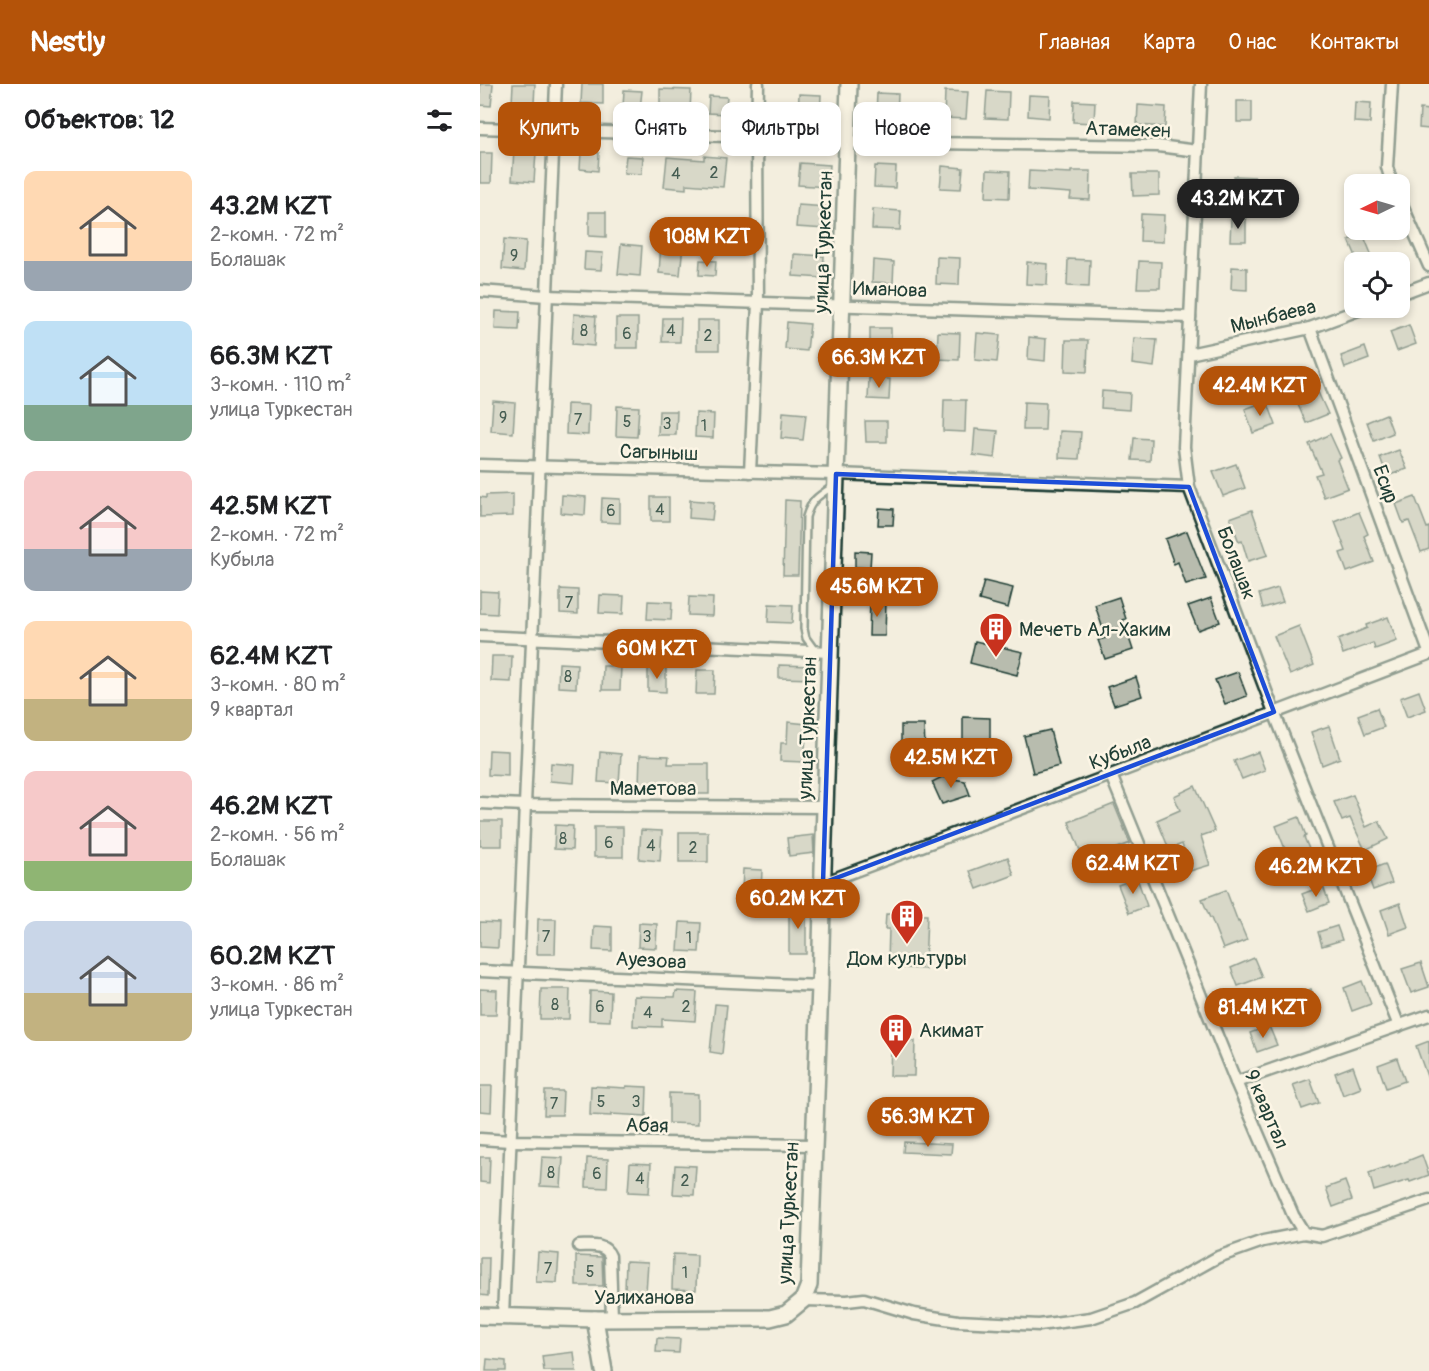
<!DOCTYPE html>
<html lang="ru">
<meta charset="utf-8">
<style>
body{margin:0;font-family:Pangolin,sans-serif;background:#f6f6f6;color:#202124;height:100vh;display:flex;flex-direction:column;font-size:22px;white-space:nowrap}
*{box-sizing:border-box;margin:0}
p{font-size:20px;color:#757577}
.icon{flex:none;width:33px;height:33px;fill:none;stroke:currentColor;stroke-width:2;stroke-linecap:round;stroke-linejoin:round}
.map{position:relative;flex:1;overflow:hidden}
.panel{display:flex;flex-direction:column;background:#fff;width:480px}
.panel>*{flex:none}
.top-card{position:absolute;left:18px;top:18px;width:570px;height:54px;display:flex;gap:12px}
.needle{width:39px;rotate:265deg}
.buttons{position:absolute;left:864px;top:90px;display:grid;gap:12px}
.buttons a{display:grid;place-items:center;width:66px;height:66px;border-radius:12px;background:#fff;box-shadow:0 3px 9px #0003;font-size:30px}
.price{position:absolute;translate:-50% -51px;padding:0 14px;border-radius:21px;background:#b45309;color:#fff;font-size:20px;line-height:39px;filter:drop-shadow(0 2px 3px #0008)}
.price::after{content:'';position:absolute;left:50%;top:36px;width:18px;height:14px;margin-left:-9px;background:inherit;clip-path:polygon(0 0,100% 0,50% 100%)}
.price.active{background:#222;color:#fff}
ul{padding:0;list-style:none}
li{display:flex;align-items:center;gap:18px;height:150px;padding:0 24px}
li span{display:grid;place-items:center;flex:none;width:168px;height:120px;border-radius:12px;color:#555}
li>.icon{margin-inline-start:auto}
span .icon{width:72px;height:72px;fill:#fffc;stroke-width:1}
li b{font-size:26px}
h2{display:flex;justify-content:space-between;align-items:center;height:72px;padding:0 24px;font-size:26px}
.chip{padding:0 21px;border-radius:12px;background:#fff;box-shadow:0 3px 9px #0003;font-size:21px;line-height:54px}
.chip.active{background:#b45309;color:#fff}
header{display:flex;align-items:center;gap:36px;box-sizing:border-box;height:84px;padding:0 30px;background:#b45309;color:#fff}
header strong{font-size:28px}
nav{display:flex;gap:33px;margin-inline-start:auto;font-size:21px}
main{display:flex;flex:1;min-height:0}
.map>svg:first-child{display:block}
.building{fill:#b8bcae;stroke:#1f3d34;stroke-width:1.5}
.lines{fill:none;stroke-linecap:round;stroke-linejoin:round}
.lane-casing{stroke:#1f3d34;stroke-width:10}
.street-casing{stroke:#1f3d34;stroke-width:15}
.secondary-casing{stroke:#1f3d34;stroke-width:20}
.lane{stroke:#fcf5e5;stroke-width:5}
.street{stroke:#fcf5e5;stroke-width:10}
.secondary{stroke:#fcf5e5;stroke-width:15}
.marked{fill:none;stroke:#1d4ed8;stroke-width:4.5;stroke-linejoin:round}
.labels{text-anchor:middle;stroke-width:5;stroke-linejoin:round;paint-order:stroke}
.number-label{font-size:16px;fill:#455d52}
.street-label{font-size:20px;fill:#1f3d34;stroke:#fcf5e5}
.poi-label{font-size:20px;fill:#1f3d34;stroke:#fcf5e5;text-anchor:start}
</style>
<header>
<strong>Nestly</strong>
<nav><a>Главная</a><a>Карта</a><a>О нас</a><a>Контакты</a></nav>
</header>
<main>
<section class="panel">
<h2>Объектов: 12<svg class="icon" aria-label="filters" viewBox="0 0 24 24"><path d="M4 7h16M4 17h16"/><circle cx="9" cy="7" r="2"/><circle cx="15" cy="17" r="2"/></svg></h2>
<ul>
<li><span style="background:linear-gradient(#ffd9b3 75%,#9aa5b1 0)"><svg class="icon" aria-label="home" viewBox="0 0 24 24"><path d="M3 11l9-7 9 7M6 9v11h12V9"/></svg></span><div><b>43.2M KZT</b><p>2-комн. · 72 m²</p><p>Болашак</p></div></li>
<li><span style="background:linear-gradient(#bfe0f5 70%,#7fa58c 0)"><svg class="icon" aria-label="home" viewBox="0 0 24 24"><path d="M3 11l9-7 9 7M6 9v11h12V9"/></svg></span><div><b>66.3M KZT</b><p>3-комн. · 110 m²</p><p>улица Туркестан</p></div></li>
<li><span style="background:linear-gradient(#f6c9c9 65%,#9aa5b1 0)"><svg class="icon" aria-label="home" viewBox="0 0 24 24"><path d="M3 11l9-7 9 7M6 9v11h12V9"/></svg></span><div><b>42.5M KZT</b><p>2-комн. · 72 m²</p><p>Кубыла</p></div></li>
<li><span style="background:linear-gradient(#ffd9b3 65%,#c2b280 0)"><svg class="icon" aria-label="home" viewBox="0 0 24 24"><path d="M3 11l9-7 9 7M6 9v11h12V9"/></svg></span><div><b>62.4M KZT</b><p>3-комн. · 80 m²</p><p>9 квартал</p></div></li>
<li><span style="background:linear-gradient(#f6c9c9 75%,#8fb573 0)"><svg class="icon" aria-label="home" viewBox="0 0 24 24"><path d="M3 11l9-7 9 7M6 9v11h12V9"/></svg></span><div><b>46.2M KZT</b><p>2-комн. · 56 m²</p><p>Болашак</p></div></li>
<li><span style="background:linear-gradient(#c9d6e8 60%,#c2b280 0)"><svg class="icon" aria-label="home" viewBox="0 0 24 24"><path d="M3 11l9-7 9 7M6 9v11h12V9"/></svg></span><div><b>60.2M KZT</b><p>3-комн. · 86 m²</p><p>улица Туркестан</p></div></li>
</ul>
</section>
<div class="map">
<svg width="949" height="1287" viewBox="0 0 949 1287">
<rect width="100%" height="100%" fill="#f3eede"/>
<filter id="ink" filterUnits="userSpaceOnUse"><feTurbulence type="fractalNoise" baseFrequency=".0167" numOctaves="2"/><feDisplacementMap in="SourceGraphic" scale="12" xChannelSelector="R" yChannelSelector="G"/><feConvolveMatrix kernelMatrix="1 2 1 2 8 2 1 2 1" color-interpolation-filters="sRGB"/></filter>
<g filter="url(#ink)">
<g class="building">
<path d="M0 0H13L11 22 0 21Z"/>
<path d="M33 0H55L54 20 32 19Z"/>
<path d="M102 0H123V20L101 19Z"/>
<path d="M180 5 211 6 210 28 180 27Z"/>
<path d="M144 6 162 7 160 25 143 23Z"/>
<path d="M465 7 488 8 486 35 464 34Z"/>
<path d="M507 7 529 8 528 35 505 34Z"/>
<path d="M397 9 418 10 417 31 396 30Z"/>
<path d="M319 10 341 11 340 32 318 31Z"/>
<path d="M549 11 570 12 569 34 548 32Z"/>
<path d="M229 12 247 13 245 30 228 29Z"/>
<path d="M594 17 615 18 614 39 593 38Z"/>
<rect x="757" y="17" width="15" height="21"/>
<path d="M875 18 891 19 890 39 874 38Z"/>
<path d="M658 21 686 23 685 43 657 41Z"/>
<path d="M940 25 949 26V45L939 44Z"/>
<path d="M34 66 56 68 54 98 32 96Z"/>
<path d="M101 68 119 69 118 87 100 85Z"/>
<path d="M0 69H12L11 99H0Z"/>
<path d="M146 72 163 73 162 90 144 89Z"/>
<path d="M224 72 246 74 243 103 206 100V105L184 103 187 73 224 76Z"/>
<path d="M320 79 350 81 348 103 318 101Z"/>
<path d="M395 82 416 83 415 104 394 103Z"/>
<path d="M462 82 483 84 481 105 460 104Z"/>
<path d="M507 86 530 87 529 114 506 113Z"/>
<path d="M549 87 591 89V87H611L610 116 590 115 591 109 548 106Z"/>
<path d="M652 90H679V111L653 112Z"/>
<path d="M754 92 775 93 774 113 753 112Z"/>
<path d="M318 121 348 123 346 145 316 143Z"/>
<path d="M393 125 421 127 420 146 392 145Z"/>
<path d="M109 128H126V153L109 152Z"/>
<path d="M661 130 684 131 683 158 660 157Z"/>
<path d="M751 135H766V157H750Z"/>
<path d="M883 150 892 172 878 177 869 156Z"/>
<path d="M24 155 46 157 44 187 22 185Z"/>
<path d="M181 159 203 161 200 191 179 189Z"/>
<path d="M141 160 162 162 160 192 138 190Z"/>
<path d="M105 168 123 169 121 186 104 185Z"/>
<path d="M314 170 344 172 343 194 313 192Z"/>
<path d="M457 173 480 174 479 201 456 200Z"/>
<path d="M588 175 610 176 609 203 587 202Z"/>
<path d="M220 176 236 177 235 192 219 191Z"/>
<path d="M393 176 414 178 413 199 392 198Z"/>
<path d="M659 177 681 178 680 204H657Z"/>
<path d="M547 178 568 180 567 201 546 200Z"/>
<path d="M752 183 767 184V206L751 205Z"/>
<path d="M16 227 40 228 39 246 15 245Z"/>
<path d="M94 230 116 232 114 262 92 260Z"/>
<rect x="136" y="234" width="22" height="30"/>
<path d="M183 234H201L200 258H182Z"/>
<rect x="217" y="236" width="22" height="30"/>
<path d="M307 238 330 240 327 267 305 265Z"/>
<path d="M929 241 936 260 917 267 910 248Z"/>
<rect x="390" y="244" width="21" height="21"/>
<path d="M458 248 480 249 479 276 457 275Z"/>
<path d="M497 249 520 251 517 278 495 276Z"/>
<path d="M549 253 566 255 565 277 548 275Z"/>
<path d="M654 254 677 256 674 283 652 280Z"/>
<path d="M586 256H608L607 288 585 287Z"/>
<path d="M885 263 889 275 865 284 861 272Z"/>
<path d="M389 294 410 295 409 316 388 315Z"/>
<path d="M837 306 848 330 826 339 816 316Z"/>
<path d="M622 307 650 309 649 326 621 324Z"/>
<path d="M464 316H486L485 348 463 347Z"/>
<path d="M13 317 35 319 33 349 11 347Z"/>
<path d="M787 317 796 341 773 349 765 325Z"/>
<path d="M544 318 566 319 565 346H543Z"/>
<path d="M87 320 109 321 108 351 86 350Z"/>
<path d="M137 322 159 323 157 353 136 352Z"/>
<path d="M179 327H197L196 351H178Z"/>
<path d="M303 328 326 330 323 356 301 354Z"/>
<path d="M216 329 234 330 233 354 215 353Z"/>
<path d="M906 330 913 349 894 357 887 338Z"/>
<path d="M385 337H407V358H386Z"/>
<path d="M495 345 518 347 515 374 493 371Z"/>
<path d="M580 347 601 348 599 375 579 374Z"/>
<path d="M850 350 861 374 857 376 868 404 844 413 835 391 842 389 829 360Z"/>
<path d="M654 354 671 355 670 377 652 376Z"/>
<path d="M919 366 927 385 907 392 900 373Z"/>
<path d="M756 380 765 404 743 412 733 388Z"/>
<path d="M33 410V432L0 433V413L6 414V411Z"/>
<path d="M82 411 106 413 105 431 81 429Z"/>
<rect x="171" y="413" width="18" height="24"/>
<path d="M935 413 947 444 949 443V465L941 468 929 437 923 439 916 420Z"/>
<path d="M122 414 140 415V439L121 438Z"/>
<path d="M210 416 234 418 232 436 209 434Z"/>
<path d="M305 416 320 417 318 491H303Z"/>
<path d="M399 424 414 425 413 441H398Z"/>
<path d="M772 426 788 471 768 477 762 457 759 458 750 434Z"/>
<path d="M879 428 888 450 884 452 894 478 867 488 860 469 866 467 855 438Z"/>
<path d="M707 447 726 495 706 501 698 478 694 480 685 455Z"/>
<path d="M375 467 391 468 390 484 375 483Z"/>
<path d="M504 497 533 504 528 524 499 516Z"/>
<path d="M798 504 803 518 783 524 779 510Z"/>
<path d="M80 505 98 506V530L80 529Z"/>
<path d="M0 507 18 508 17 530 0 529Z"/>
<path d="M120 511 144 512 143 530 119 529Z"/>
<path d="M209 513 233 514 232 532 208 531Z"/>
<path d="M639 513 646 535 643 536 653 566 625 575 618 556 626 554 615 521Z"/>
<path d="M731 514 740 538 718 546 708 522Z"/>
<path d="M390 516 406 517 405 552H389Z"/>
<path d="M168 517 192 518 191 536 167 535Z"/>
<path d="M289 520 313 521 312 539 288 538Z"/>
<path d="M908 533 917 557 895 565 893 559 863 570 858 556 887 544 886 541Z"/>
<path d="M819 542 834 581 810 591 794 552Z"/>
<path d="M495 557 543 568 537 591 490 579Z"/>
<path d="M12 572H32L31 598 11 597Z"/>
<path d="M79 579 97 580 96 604 78 603Z"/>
<path d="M299 581 333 582V595L299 594Z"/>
<path d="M123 582H141L140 606H122Z"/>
<path d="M168 583 186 584V608L168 607Z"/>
<path d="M217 586H235L234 610H216Z"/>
<path d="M758 588 767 612 745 620 735 596Z"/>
<path d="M656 593 662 612 634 621 627 603Z"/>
<path d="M939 607 946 626 927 633 920 614Z"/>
<path d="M897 624 904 643 885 650 878 631Z"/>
<path d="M483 633 510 634V671H483Z"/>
<path d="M308 638 327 640 324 678 300 677 301 659H307Z"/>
<path d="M421 641H444L445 663 421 664Z"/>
<path d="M849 642 860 674 842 681 831 648Z"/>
<path d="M570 646 579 682 553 689 544 652Z"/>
<path d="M9 666 28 667V692L8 691Z"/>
<path d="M120 668 141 670 139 699 118 698Z"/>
<path d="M778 668 785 686 762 695 754 677Z"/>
<path d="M160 671 189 672 188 680H229V710H200V702L159 701Z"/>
<path d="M71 679 95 681 94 699 70 697Z"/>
<path d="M462 693 485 697 490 711 462 720 452 698Z"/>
<path d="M715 702 735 747 721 752 730 781 710 787 702 760 689 765 677 736 700 726 694 712Z"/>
<path d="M873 711 886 743 899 737 908 755 885 766 870 734 862 737 854 718Z"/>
<path d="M634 720 650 759 604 777 589 738Z"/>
<path d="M819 733 826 752 824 753 835 779 804 792 796 774 807 770 796 742Z"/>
<rect x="0" y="737" width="22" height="25"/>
<path d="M75 741 93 742 92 766 74 765Z"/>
<rect x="114" y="743" width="29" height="30"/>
<path d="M161 746 182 747 180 777 159 775Z"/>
<rect x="199" y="748" width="29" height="30"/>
<path d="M333 751 334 769 309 772 307 754Z"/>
<path d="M528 773 534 791 497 805 490 787Z"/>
<path d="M905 780 912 799 893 806 886 787Z"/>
<path d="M263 785 282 786 281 808H262Z"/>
<path d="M657 794 667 822 649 829 638 801Z"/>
<path d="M843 802 849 819 829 827 822 810Z"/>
<path d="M746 806 758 838 759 837 767 856 743 865 731 834H730L722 815Z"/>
<path d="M920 819 928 843 909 850 901 826Z"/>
<rect x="309" y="821" width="17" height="49"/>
<path d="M406 830 447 831 445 885 423 884V877H408L409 845H405Z"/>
<path d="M58 835H76L75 870H57Z"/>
<path d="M0 838 19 839 18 864 0 863Z"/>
<path d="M200 838 221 839 219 868 198 867Z"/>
<path d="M159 839 177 840 176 864 158 863Z"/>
<path d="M114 842 132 843V867L113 866Z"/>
<path d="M857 842 862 856 842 862 838 848Z"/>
<path d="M774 874 782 893 758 902 751 884Z"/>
<path d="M941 879 949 903 931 909 922 885Z"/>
<path d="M882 897 891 920 872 927 864 904Z"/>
<path d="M0 905 17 906 16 931H0Z"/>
<path d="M61 905H90L89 935H60Z"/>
<path d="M831 905 836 920 819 927 813 912Z"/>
<path d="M110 907 131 908 130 937 109 936Z"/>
<path d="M196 907 217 908 215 937 182 935V943L153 942 154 912 195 913Z"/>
<path d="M235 920 247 921 242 970 230 968Z"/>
<path d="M789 942 797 961 777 968 770 949Z"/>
<path d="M411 956 435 957 434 992H410Z"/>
<path d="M949 957V995H948L936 962Z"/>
<path d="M917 974 925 997 906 1004 898 981Z"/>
<path d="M873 982 881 1004 863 1011 855 989Z"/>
<path d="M830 995 839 1019 822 1025 813 1001Z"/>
<path d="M0 1002H12L11 1028 0 1027Z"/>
<path d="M111 1002 146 1004V1002L167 1003 166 1032 131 1030V1032L110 1031Z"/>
<path d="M65 1007H83L82 1031H64Z"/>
<path d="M189 1009 218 1010V1040L189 1039Z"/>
<path d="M424 1058 472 1060 471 1070 423 1068Z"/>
<path d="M942 1071 949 1091 930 1098 929 1096 894 1107 889 1089 909 1082 910 1084Z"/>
<path d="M0 1073H10L9 1099 0 1098Z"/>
<path d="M62 1073 83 1074 81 1103 60 1102Z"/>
<path d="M107 1074 128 1075 127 1104 106 1103Z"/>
<path d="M150 1079 171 1080 169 1109 148 1108Z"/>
<path d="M195 1081 216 1082 214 1111 193 1110Z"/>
<path d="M865 1097 872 1116 853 1123 846 1104Z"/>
<path d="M58 1168 79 1170 77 1199 56 1198Z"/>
<path d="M193 1170 217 1171 216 1206 192 1205Z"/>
<path d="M96 1172 122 1173 123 1202H96Z"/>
<path d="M0 1174H9L8 1212 0 1211Z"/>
<path d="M146 1177 168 1178 166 1208 145 1206Z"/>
<path d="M177 1254 200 1255 199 1269 176 1268Z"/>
<path d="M94 1268 96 1287H64L62 1272Z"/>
<path d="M7 1275 26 1277V1287H6Z"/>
</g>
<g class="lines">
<defs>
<path id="lane" d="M334 565 326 554 324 545 326 433C331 416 338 412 352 403"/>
<g id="street">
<path d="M721 0 704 363 709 403 794 628 919 942"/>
<path d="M912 0 907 83 912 100"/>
<path d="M0 44 277 53 367 58 678 62 718 67"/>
<path d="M920 116 949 182"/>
<path d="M0 207 66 212 710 233"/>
<path d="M920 210 949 199"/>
<path d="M830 244 949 568"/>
<path d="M709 270 830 244 884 224"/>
<path d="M0 381 356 390 709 403"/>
<path d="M270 388 278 219 277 53 278 0"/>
<path d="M0 552 350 568"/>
<path d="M631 691 756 998 813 1131 824 1149 842 1152 949 1116"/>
<path d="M0 719 45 721 345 723"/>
<path d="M343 799 631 691 949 570"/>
<path d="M0 887 340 902"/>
<path d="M756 998 949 931"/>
<path d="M0 1055 30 1057 333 1061"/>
<path d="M99 1162C110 1162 125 1159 130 1172L132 1234"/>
<path d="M323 1216 367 1217 384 1215 434 1230 478 1237 559 1241 611 1234 655 1219 738 1173 783 1157 824 1149"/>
<path d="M23 1232 76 0"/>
</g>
<g id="secondary">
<path d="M0 1232 115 1235 290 1234 306 1230 323 1216 329 1201 340 902 343 785 369 0"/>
<path d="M115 1235 124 1287"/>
</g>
</defs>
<use href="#lane" class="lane-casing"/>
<use href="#street" class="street-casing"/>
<use href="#secondary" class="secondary-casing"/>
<use href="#lane" class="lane"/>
<use href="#street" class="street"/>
<use href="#secondary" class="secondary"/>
</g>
</g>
<path d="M0 0H949V1287H0ZM356 390 709 403 794 628 343 799Z" fill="#f3eede" fill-opacity=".55" fill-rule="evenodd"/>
<path class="marked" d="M356 390 709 403 794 628 343 799Z"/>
<defs>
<symbol id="building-pin" viewBox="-11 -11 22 30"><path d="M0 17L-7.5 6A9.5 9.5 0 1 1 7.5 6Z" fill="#c8321e" stroke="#fcf5e5"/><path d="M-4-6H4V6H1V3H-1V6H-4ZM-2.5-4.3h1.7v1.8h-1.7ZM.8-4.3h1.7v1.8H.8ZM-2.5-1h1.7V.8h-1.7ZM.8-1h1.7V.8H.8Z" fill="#fff"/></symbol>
</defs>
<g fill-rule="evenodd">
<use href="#building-pin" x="497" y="526" width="38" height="52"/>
<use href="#building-pin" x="408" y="813" width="38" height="52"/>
<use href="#building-pin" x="397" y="927" width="38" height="52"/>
</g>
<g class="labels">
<g class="number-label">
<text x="234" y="94">2</text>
<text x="196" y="95">4</text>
<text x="34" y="177">9</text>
<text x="104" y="252">8</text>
<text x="191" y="252">4</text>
<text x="147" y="255">6</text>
<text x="228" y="257">2</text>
<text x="23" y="339">9</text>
<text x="98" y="341">7</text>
<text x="147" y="343">5</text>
<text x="187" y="345">3</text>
<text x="224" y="347">1</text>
<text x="180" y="431">4</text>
<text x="131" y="432">6</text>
<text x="89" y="524">7</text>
<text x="88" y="598">8</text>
<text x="83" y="760">8</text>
<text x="129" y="764">6</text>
<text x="171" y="767">4</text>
<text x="213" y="769">2</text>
<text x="66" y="858">7</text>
<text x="167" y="858">3</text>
<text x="209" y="859">1</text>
<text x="75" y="926">8</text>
<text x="120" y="928">6</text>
<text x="206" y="928">2</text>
<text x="168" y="934">4</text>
<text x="121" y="1023">5</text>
<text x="156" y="1023">3</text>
<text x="74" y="1025">7</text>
<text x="71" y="1094">8</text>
<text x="117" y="1095">6</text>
<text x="160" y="1100">4</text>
<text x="205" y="1102">2</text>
<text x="68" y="1190">7</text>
<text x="110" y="1193">5</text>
<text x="205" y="1194">1</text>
</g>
<g class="street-label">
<text transform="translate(648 45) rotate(2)" y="7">Атамекен</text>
<text transform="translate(343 158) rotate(-88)" y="7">улица Туркестан</text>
<text transform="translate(410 205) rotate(2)" y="7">Иманова</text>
<text transform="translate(793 232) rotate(-14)" y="7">Мынбаева</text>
<text transform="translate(179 368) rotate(2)" y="7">Сагыныш</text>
<text transform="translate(906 400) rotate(70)" y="7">Есир</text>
<text transform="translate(757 479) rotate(69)" y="7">Болашак</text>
<text transform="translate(327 644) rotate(-88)" y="7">улица Туркестан</text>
<text transform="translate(640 668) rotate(-21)" y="7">Кубыла</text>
<text x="173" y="711">Маметова</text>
<text transform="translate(171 876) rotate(3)" y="7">Ауезова</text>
<text transform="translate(787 1025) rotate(67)" y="7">9 квартал</text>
<text transform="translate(167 1041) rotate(1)" y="7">Абая</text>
<text transform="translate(308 1129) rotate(-87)" y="7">улица Туркестан</text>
<text x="164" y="1220">Уалиханова</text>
</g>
<g class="poi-label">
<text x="539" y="552">Мечеть Ал-Хаким</text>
<text x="427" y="881" text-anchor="middle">Дом культуры</text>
<text x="439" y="953">Акимат</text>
</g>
</g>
</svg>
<div class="buttons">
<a><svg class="needle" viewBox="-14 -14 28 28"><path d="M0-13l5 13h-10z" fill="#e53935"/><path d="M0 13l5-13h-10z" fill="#757577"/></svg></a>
<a><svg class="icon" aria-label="locate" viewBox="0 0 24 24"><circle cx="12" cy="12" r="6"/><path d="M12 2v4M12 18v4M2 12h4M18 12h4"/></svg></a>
</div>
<b class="price active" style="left:758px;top:146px">43.2M KZT</b>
<b class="price" style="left:227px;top:184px">108M KZT</b>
<b class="price" style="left:399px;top:305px">66.3M KZT</b>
<b class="price" style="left:780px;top:333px">42.4M KZT</b>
<b class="price" style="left:397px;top:534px">45.6M KZT</b>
<b class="price" style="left:177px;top:596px">60M KZT</b>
<b class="price" style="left:471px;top:705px">42.5M KZT</b>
<b class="price" style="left:653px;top:811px">62.4M KZT</b>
<b class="price" style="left:836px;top:814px">46.2M KZT</b>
<b class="price" style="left:318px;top:846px">60.2M KZT</b>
<b class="price" style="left:783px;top:955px">81.4M KZT</b>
<b class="price" style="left:448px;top:1064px">56.3M KZT</b>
<div class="top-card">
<a class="chip active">Купить</a>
<a class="chip">Снять</a>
<a class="chip">Фильтры</a>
<a class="chip">Новое</a>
</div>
</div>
</main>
